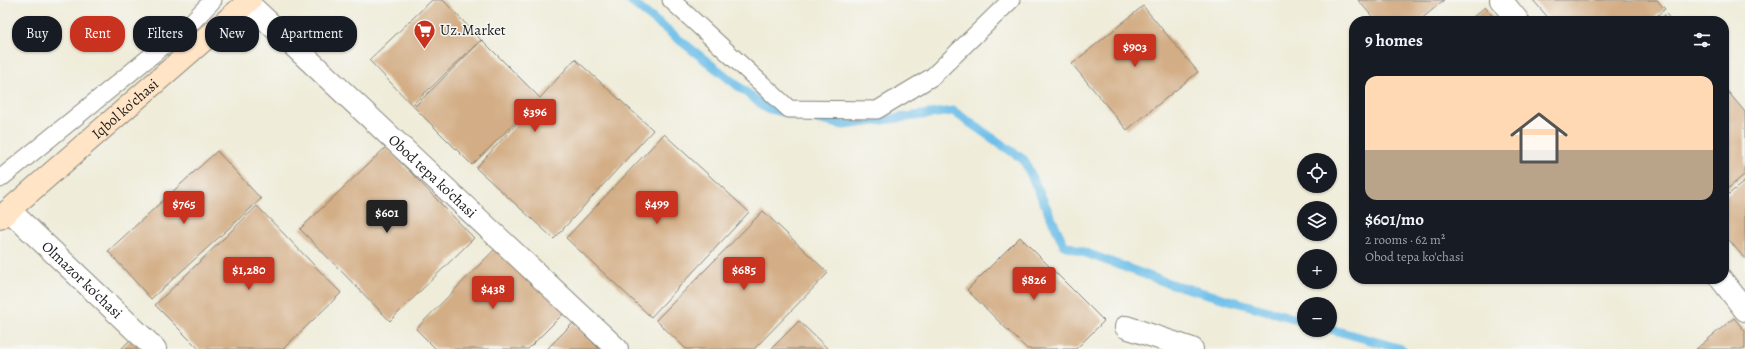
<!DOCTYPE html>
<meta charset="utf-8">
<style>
body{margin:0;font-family:Alegreya,serif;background:#242831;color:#f1f3f6;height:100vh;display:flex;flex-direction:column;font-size:15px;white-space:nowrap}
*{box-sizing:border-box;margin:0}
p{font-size:13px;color:#9ea1a6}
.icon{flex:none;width:22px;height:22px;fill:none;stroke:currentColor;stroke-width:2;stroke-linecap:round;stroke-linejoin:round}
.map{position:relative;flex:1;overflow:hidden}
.drawer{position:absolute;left:1349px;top:16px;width:380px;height:268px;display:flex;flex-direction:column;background:#171b24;border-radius:16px;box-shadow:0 1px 3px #0004}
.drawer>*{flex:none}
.hud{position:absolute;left:12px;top:16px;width:380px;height:36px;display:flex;gap:8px}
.fabs{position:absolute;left:1297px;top:153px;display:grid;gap:8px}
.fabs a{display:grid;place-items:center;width:40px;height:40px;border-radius:50%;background:#171b24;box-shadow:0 1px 3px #0004;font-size:20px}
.price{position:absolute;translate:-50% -34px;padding:0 9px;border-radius:4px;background:#c8321e;color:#fff;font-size:13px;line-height:26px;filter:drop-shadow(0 1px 2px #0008)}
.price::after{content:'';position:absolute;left:50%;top:24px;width:12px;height:9px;margin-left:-6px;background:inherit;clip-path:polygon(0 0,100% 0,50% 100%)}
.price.selected{background:#222;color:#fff}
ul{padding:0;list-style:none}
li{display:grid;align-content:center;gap:8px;height:212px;padding:0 16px}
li+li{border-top:1px solid #363941}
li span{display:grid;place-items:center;height:124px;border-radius:12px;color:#555}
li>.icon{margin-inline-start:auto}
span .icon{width:72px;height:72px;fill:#fffc;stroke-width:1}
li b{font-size:17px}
h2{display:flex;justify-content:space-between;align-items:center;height:48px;padding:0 16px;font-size:17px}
.chip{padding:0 14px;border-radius:16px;background:#171b24;box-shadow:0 1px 3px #0004;font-size:14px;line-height:36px}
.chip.selected{background:#c8321e;color:#fff}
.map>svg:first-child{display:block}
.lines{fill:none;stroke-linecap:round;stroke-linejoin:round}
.stream{stroke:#6ebfe9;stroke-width:9}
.building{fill:#d3ad85}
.lane-casing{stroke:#86847a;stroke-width:19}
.street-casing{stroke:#86847a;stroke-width:24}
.secondary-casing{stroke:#86847a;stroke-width:24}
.lane{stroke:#fff;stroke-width:17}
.street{stroke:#fff;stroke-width:22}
.secondary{stroke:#ffe4c6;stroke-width:22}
.labels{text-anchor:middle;stroke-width:3;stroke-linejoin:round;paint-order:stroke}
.poi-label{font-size:15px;fill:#1c1c1c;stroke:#f6f6f2;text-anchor:start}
.street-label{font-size:15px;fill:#1c1c1c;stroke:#f6f6f2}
</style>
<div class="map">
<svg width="1745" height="349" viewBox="0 0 1745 349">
<rect width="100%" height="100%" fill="#f6f6f2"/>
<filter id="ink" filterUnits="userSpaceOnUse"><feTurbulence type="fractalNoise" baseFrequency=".025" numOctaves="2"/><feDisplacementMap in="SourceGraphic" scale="8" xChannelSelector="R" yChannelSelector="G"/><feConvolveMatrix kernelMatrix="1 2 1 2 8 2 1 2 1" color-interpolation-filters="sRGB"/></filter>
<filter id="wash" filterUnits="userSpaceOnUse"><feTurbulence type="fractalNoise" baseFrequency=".012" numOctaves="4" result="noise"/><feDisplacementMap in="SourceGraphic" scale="16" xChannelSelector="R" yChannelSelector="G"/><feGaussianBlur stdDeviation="0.9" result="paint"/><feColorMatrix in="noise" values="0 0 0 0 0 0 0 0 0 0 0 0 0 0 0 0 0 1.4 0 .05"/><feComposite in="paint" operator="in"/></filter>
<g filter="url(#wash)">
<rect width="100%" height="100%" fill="#efecd9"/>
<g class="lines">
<g class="stream">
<path d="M629 0 766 108 844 125 953 111 1024 160 1064 245 1168 283 1304 321"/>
<path d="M1330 329 1402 349"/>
</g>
</g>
<g id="blocks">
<g class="building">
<path d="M432 0H443L481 40 412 105 369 60Z"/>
<path d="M1358 0H1444L1419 21H1376Z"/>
<path d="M1533 0H1657L1665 9 1651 21H1551Z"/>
<path d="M1143 6 1198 72 1127 130 1072 64Z"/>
<path d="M1485 7 1496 21H1468Z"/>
<path d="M1666 14 1672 21H1658Z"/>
<path d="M482 40 540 98 575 59 653 130 554 239 476 168 538 100 472 165 414 107Z"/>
<path d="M1724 87 1745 112V174L1724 192Z"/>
<path d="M664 134 749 212 651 317 566 238Z"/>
<path d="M386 147 474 238 390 321 300 229Z"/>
<path d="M217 151 261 199 151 299 108 251Z"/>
<path d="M1745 181V259L1724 234V198Z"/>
<path d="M257 206 341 293 283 349H199L155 305Z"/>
<path d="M763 211 828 273 754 349H686L656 320Z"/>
<path d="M1020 237 1104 321 1076 349H1027L967 290Z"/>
<path d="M499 245 566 311 528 349H436L416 329Z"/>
<path d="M1734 318 1745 331V349H1696Z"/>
<path d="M799 321 828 349H771Z"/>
<path d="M573 323 599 349H547Z"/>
<path d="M132 338 143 349H121Z"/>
</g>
</g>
</g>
<g filter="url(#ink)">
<use href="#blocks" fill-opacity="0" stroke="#86847a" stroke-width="1"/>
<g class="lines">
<defs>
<g id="lane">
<path d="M671 0 789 109 877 110 932 77 1011 0"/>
<path d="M0 179 189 25 213 0"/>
</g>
<g id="street">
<path d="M1501 0 1518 21"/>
<path id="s1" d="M248 3 617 349"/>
<path id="s2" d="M9 210 155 349"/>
<path d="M1721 279 1745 310"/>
<path d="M1126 327 1192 349"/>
</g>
<g id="secondary">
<path id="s3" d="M0 218 250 0"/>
</g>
</defs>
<use href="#lane" class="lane-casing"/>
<use href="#street" class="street-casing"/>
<use href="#secondary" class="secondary-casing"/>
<use href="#lane" class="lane"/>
<use href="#street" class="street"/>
<use href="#secondary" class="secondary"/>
</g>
</g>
<defs>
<symbol id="supermarket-pin" viewBox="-11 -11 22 30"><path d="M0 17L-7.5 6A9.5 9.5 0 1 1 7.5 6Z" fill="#c8321e" stroke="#f6f6f2"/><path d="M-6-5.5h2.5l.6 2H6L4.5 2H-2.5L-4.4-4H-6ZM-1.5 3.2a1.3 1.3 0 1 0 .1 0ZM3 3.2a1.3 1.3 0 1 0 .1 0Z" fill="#fff"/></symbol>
</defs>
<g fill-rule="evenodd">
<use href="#supermarket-pin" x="412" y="18" width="25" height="34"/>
</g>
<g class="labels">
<g class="poi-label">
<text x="440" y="35">Uz.Market</text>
</g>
<g class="street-label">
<text dy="5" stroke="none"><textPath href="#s3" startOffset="166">Iqbol ko'chasi</textPath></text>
<text dy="5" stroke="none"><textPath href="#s1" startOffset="253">Obod tepa ko'chasi</textPath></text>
<text dy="5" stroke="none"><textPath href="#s2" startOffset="101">Olmazor ko'chasi</textPath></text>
</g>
</g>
</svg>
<div class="fabs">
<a><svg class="icon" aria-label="locate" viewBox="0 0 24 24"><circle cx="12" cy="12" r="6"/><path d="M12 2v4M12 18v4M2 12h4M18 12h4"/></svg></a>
<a><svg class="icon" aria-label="layers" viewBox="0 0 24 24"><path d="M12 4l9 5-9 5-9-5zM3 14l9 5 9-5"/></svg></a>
<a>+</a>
<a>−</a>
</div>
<b class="price" style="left:1135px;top:68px">$903</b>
<b class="price" style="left:535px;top:133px">$396</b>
<b class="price" style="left:184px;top:225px">$765</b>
<b class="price" style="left:657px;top:225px">$499</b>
<b class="price selected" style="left:387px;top:234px">$601</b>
<b class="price" style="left:249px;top:291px">$1,280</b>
<b class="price" style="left:744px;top:291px">$685</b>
<b class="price" style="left:1034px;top:301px">$826</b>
<b class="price" style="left:493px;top:310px">$438</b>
<div class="hud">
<a class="chip">Buy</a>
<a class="chip selected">Rent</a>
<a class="chip">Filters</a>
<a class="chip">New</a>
<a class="chip">Apartment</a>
</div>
<section class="drawer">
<h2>9 homes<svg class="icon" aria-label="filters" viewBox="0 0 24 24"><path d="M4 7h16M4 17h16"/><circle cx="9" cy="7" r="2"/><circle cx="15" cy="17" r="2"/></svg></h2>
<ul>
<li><span style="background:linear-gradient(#ffd9b3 60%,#b9a48a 0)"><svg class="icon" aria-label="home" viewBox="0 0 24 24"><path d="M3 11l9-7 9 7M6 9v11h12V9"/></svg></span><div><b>$601/mo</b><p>2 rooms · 62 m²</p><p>Obod tepa ko'chasi</p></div></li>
</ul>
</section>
</div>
